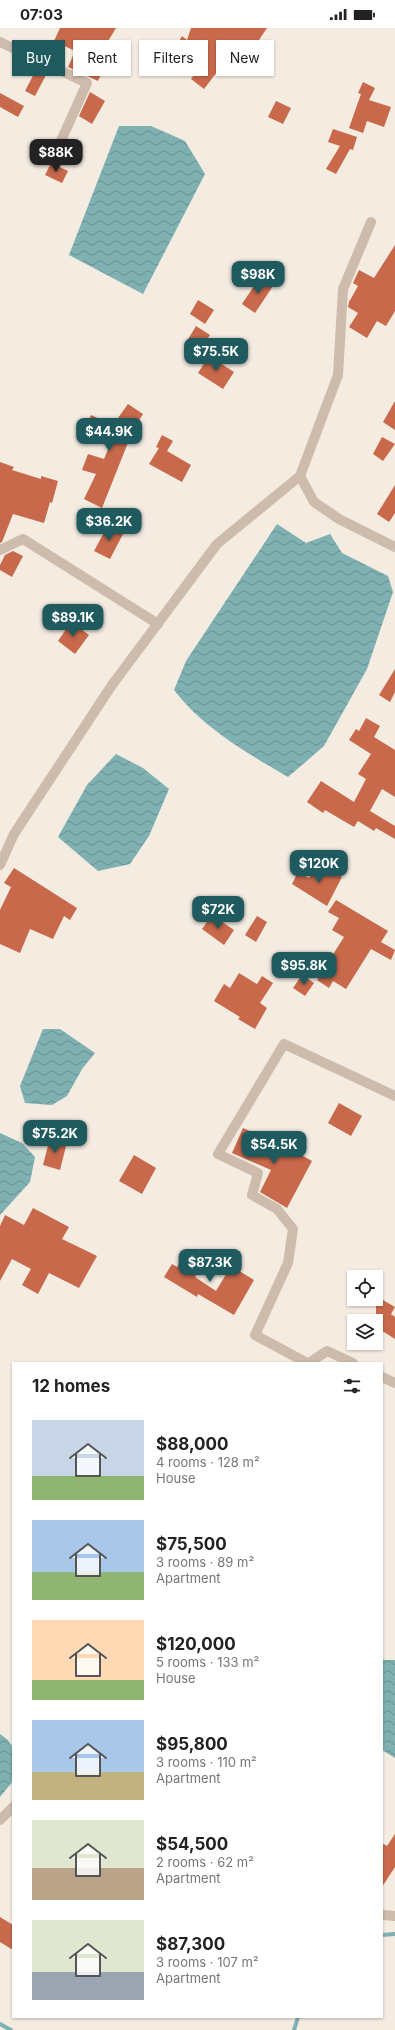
<!DOCTYPE html>
<meta charset="utf-8">
<style>
body{margin:0;font-family:Inter,sans-serif;background:#f6f6f6;color:#222;height:100vh;display:flex;flex-direction:column;font-size:15px;white-space:nowrap}
*{box-sizing:border-box;margin:0}
p{font-size:13px;color:#767676}
.icon{flex:none;width:22px;height:22px;fill:none;stroke:currentColor;stroke-width:2;stroke-linecap:round;stroke-linejoin:round}
.map{position:relative;flex:1;overflow:hidden}
.sheet{position:absolute;left:12px;top:1334px;width:371px;height:656px;display:flex;flex-direction:column;background:#fff;border-radius:0px;box-shadow:0 1px 3px #0004}
.sheet>*{flex:none}
.top-card{position:absolute;left:12px;top:12px;width:371px;height:36px;display:flex;gap:8px}
.fabs{position:absolute;left:347px;top:1242px;display:grid;gap:8px}
.fabs a{display:grid;place-items:center;width:36px;height:36px;border-radius:0px;background:#fff;box-shadow:0 1px 3px #0004;font-size:20px}
.price{position:absolute;translate:-50% -34px;padding:0 9px;border-radius:8px;background:#1f5a5e;color:#fff;font-size:13px;line-height:26px;filter:drop-shadow(0 1px 2px #0008)}
.price::after{content:'';position:absolute;left:50%;top:24px;width:12px;height:9px;margin-left:-6px;background:inherit;clip-path:polygon(0 0,100% 0,50% 100%)}
.price.current{background:#222;color:#fff}
ul{padding:0;list-style:none}
li{display:flex;align-items:center;gap:12px;height:100px;padding:0 20px}
li span{display:grid;place-items:center;flex:none;width:112px;height:80px;border-radius:0px;color:#555}
li>.icon{margin-inline-start:auto}
span .icon{width:48px;height:48px;fill:#fffc;stroke-width:1}
li b{font-size:17px}
h2{display:flex;justify-content:space-between;align-items:center;height:48px;padding:0 20px;font-size:17px}
.tag{padding:0 14px;border-radius:0px;background:#fff;box-shadow:0 1px 3px #0004;font-size:14px;line-height:36px}
.tag.current{background:#1f5a5e;color:#fff}
.status{display:flex;justify-content:space-between;align-items:center;height:28px;padding:0 20px;background:#fff;direction:ltr}
.status svg{height:11px;fill:currentColor}
.map>svg:first-child{display:block}
.water{fill:url(#water-waves)}
.lines{fill:none;stroke-linecap:round;stroke-linejoin:round}
.stream{stroke:#7fb0b2;stroke-width:4}
.building{fill:#c8694b}
.street{stroke:#cdbbac;stroke-width:10}
</style>
<div class="status"><b>07:03</b><svg viewBox="0 0 49 12"><path d="M0 12V9h3v3zM5 12V6h3v6zM10 12V3h3v9zM15 12V0h3v12zM26 1h20v11H26zM47 4h2v5h-2z"/></svg></div>
<div class="map">
<svg width="395" height="2002" viewBox="0 0 395 2002">
<defs>
<pattern id="water-waves" width="16" height="10" patternUnits="userSpaceOnUse"><rect width="16" height="10" fill="#7fb0b2"/><path d="M0 5q4-4 8 0t8 0" fill="none" stroke="#699091"/></pattern>
</defs>
<rect width="100%" height="100%" fill="#f4ebe1"/>
<g class="water">
<path d="M119 98H151L185 113 205 146 143 266 69 227Z"/>
<path d="M277 496 306 515 330 506 342 525 388 548 393 564 367 641 324 718 288 749C247 725 203 700 174 662L186 633Z"/>
<path d="M116 726 143 740 169 761 149 808 130 836 98 843 58 809 87 757Z"/>
<path d="M43 1001H60L95 1025 82 1041 67 1068 52 1077 25 1075 20 1058Z"/>
<path d="M0 1105 22 1115 35 1129 30 1154 0 1187Z"/>
<path d="M382 1632H395V1730L382 1722Z"/>
<path d="M0 1706 8 1712 13 1720V1753L0 1769Z"/>
</g>
<g class="lines">
<g class="stream">
<path d="M382 1907 395 1906"/>
<path d="M0 1996 11 2002"/>
<path d="M294 2002 298 1989"/>
</g>
</g>
<g class="building">
<path d="M60 0H116L101 25 109 29 98 53 68 39 75 23 54 13Z"/>
<path d="M191 0H267L257 15 253 13 245 26 236 20 222 47 217 44 204 61 191 51 196 44 165 22 171 13 177 17 182 8 187 12Z"/>
<path d="M36 42 46 47 35 68 25 63Z"/>
<path d="M363 54 375 60 369 72 391 79 384 99 367 93 363 105 349 100 361 66 358 65Z"/>
<path d="M90 64 105 73 92 96 79 88Z"/>
<path d="M0 65 24 78 18 89 0 79Z"/>
<path d="M276 73 291 80 283 96 268 89Z"/>
<path d="M333 101 357 109 353 122 350 121 336 146 326 141 340 118 328 114Z"/>
<path d="M51 135 68 143 62 155 45 147Z"/>
<path d="M395 217V283L386 298 377 293 367 310 349 299 358 285 348 279 349 274 358 258 353 255 359 242 374 250Z"/>
<path d="M260 249 273 258 255 285 242 276Z"/>
<path d="M198 272 214 282 205 296 190 286Z"/>
<path d="M196 298 210 307 208 310 224 321 217 333 187 313Z"/>
<path d="M209 328 234 344 223 361 198 345Z"/>
<path d="M395 373V402L383 394Z"/>
<path d="M128 376 143 386 133 402 102 480 84 471 96 446 82 442 88 426 104 431 112 412 85 401 91 387 113 397Z"/>
<path d="M162 407 173 413 167 423 191 437 182 454 149 436 159 420 156 419Z"/>
<path d="M382 409 395 416 383 433 373 426Z"/>
<path d="M0 434 14 439 12 442 41 451V448L58 453 52 475 50 474 44 495 13 486 2 514 0 515Z"/>
<path d="M395 457V485L389 494 377 486Z"/>
<path d="M108 497 123 506 110 531 94 523Z"/>
<path d="M13 523 23 528 12 549 0 542V537L5 527Z"/>
<path d="M71 594 89 607 75 626 58 613Z"/>
<path d="M395 641V664L390 674 379 667Z"/>
<path d="M366 690 380 698 374 709 395 722V769L382 761 370 783 395 798V811L376 800 374 803 358 793 354 799 325 782 323 785 307 774 321 753 354 774 366 751 358 746 371 726 349 712 356 701 359 703Z"/>
<path d="M317 836 342 849 327 878 292 856 298 844 309 850Z"/>
<path d="M14 840 77 880 70 892 64 888 53 911 30 901 20 925 0 916V882L11 859 4 855Z"/>
<path d="M336 872 388 903 381 914 395 922 391 932 371 921 346 961 333 953 329 960 317 952 344 909 332 902 339 890 328 884Z"/>
<path d="M212 887 234 902 224 917 202 901Z"/>
<path d="M257 888 267 894 256 914 245 907Z"/>
<path d="M239 945 257 956 262 948 273 955 260 975 267 980 255 1001 238 991 240 989 214 973 224 956 230 960Z"/>
<path d="M302 947 314 955 305 968 293 960Z"/>
<path d="M339 1075 362 1088 351 1108 328 1095Z"/>
<path d="M243 1100 289 1120 312 1133 287 1180 260 1164 271 1142 232 1125Z"/>
<path d="M50 1110 67 1114 60 1142 43 1137Z"/>
<path d="M134 1127 156 1140 142 1166 119 1153Z"/>
<path d="M33 1180 69 1199 62 1211 97 1228 79 1260 49 1245 38 1266 22 1257 31 1241 12 1231 0 1253V1198L5 1187 24 1197Z"/>
<path d="M188 1221 206 1231 195 1249 216 1263 231 1238 254 1252 234 1287 198 1266 197 1269 164 1249 172 1236 177 1239Z"/>
<path d="M376 1268 395 1279 391 1286 395 1289V1311L376 1299Z"/>
<path d="M395 1806V1839L382 1859V1815L387 1818Z"/>
<path d="M0 1889 13 1897V1922L0 1914Z"/>
</g>
<g class="lines">
<g class="street">
<path d="M0 14 87 55 60 115"/>
<path d="M300 448 314 474 339 491 395 519"/>
<path d="M0 522 23 511 158 596"/>
<path d="M0 837 14 806 112 657 217 516 300 448 338 347 343 261 371 194"/>
<path d="M307 1335 255 1307 288 1235 293 1201 277 1181 252 1167 258 1145 218 1126 284 1016 395 1068"/>
<path d="M309 1335 327 1323 353 1335"/>
<path d="M382 1349 395 1355"/>
<path d="M0 1792 13 1779"/>
<path d="M382 1887 395 1888"/>
</g>
</g>
</svg>
<div class="fabs">
<a><svg class="icon" aria-label="locate" viewBox="0 0 24 24"><circle cx="12" cy="12" r="6"/><path d="M12 2v4M12 18v4M2 12h4M18 12h4"/></svg></a>
<a><svg class="icon" aria-label="layers" viewBox="0 0 24 24"><path d="M12 4l9 5-9 5-9-5zM3 14l9 5 9-5"/></svg></a>
</div>
<b class="price current" style="left:56px;top:145px">$88K</b>
<b class="price" style="left:258px;top:267px">$98K</b>
<b class="price" style="left:216px;top:344px">$75.5K</b>
<b class="price" style="left:109px;top:424px">$44.9K</b>
<b class="price" style="left:109px;top:514px">$36.2K</b>
<b class="price" style="left:73px;top:610px">$89.1K</b>
<b class="price" style="left:319px;top:856px">$120K</b>
<b class="price" style="left:218px;top:902px">$72K</b>
<b class="price" style="left:304px;top:958px">$95.8K</b>
<b class="price" style="left:55px;top:1126px">$75.2K</b>
<b class="price" style="left:274px;top:1137px">$54.5K</b>
<b class="price" style="left:210px;top:1255px">$87.3K</b>
<div class="top-card">
<a class="tag current">Buy</a>
<a class="tag">Rent</a>
<a class="tag">Filters</a>
<a class="tag">New</a>
</div>
<section class="sheet">
<h2>12 homes<svg class="icon" aria-label="filters" viewBox="0 0 24 24"><path d="M4 7h16M4 17h16"/><circle cx="9" cy="7" r="2"/><circle cx="15" cy="17" r="2"/></svg></h2>
<ul>
<li><span style="background:linear-gradient(#c9d6e8 70%,#8fb573 0)"><svg class="icon" aria-label="home" viewBox="0 0 24 24"><path d="M3 11l9-7 9 7M6 9v11h12V9"/></svg></span><div><b>$88,000</b><p>4 rooms · 128 m²</p><p>House</p></div></li>
<li><span style="background:linear-gradient(#a9c7e8 65%,#8fb573 0)"><svg class="icon" aria-label="home" viewBox="0 0 24 24"><path d="M3 11l9-7 9 7M6 9v11h12V9"/></svg></span><div><b>$75,500</b><p>3 rooms · 89 m²</p><p>Apartment</p></div></li>
<li><span style="background:linear-gradient(#ffd9b3 75%,#8fb573 0)"><svg class="icon" aria-label="home" viewBox="0 0 24 24"><path d="M3 11l9-7 9 7M6 9v11h12V9"/></svg></span><div><b>$120,000</b><p>5 rooms · 133 m²</p><p>House</p></div></li>
<li><span style="background:linear-gradient(#a9c7e8 65%,#c2b280 0)"><svg class="icon" aria-label="home" viewBox="0 0 24 24"><path d="M3 11l9-7 9 7M6 9v11h12V9"/></svg></span><div><b>$95,800</b><p>3 rooms · 110 m²</p><p>Apartment</p></div></li>
<li><span style="background:linear-gradient(#dfe7d0 60%,#b9a48a 0)"><svg class="icon" aria-label="home" viewBox="0 0 24 24"><path d="M3 11l9-7 9 7M6 9v11h12V9"/></svg></span><div><b>$54,500</b><p>2 rooms · 62 m²</p><p>Apartment</p></div></li>
<li><span style="background:linear-gradient(#dfe7d0 65%,#9aa5b1 0)"><svg class="icon" aria-label="home" viewBox="0 0 24 24"><path d="M3 11l9-7 9 7M6 9v11h12V9"/></svg></span><div><b>$87,300</b><p>3 rooms · 107 m²</p><p>Apartment</p></div></li>
</ul>
</section>
</div>
